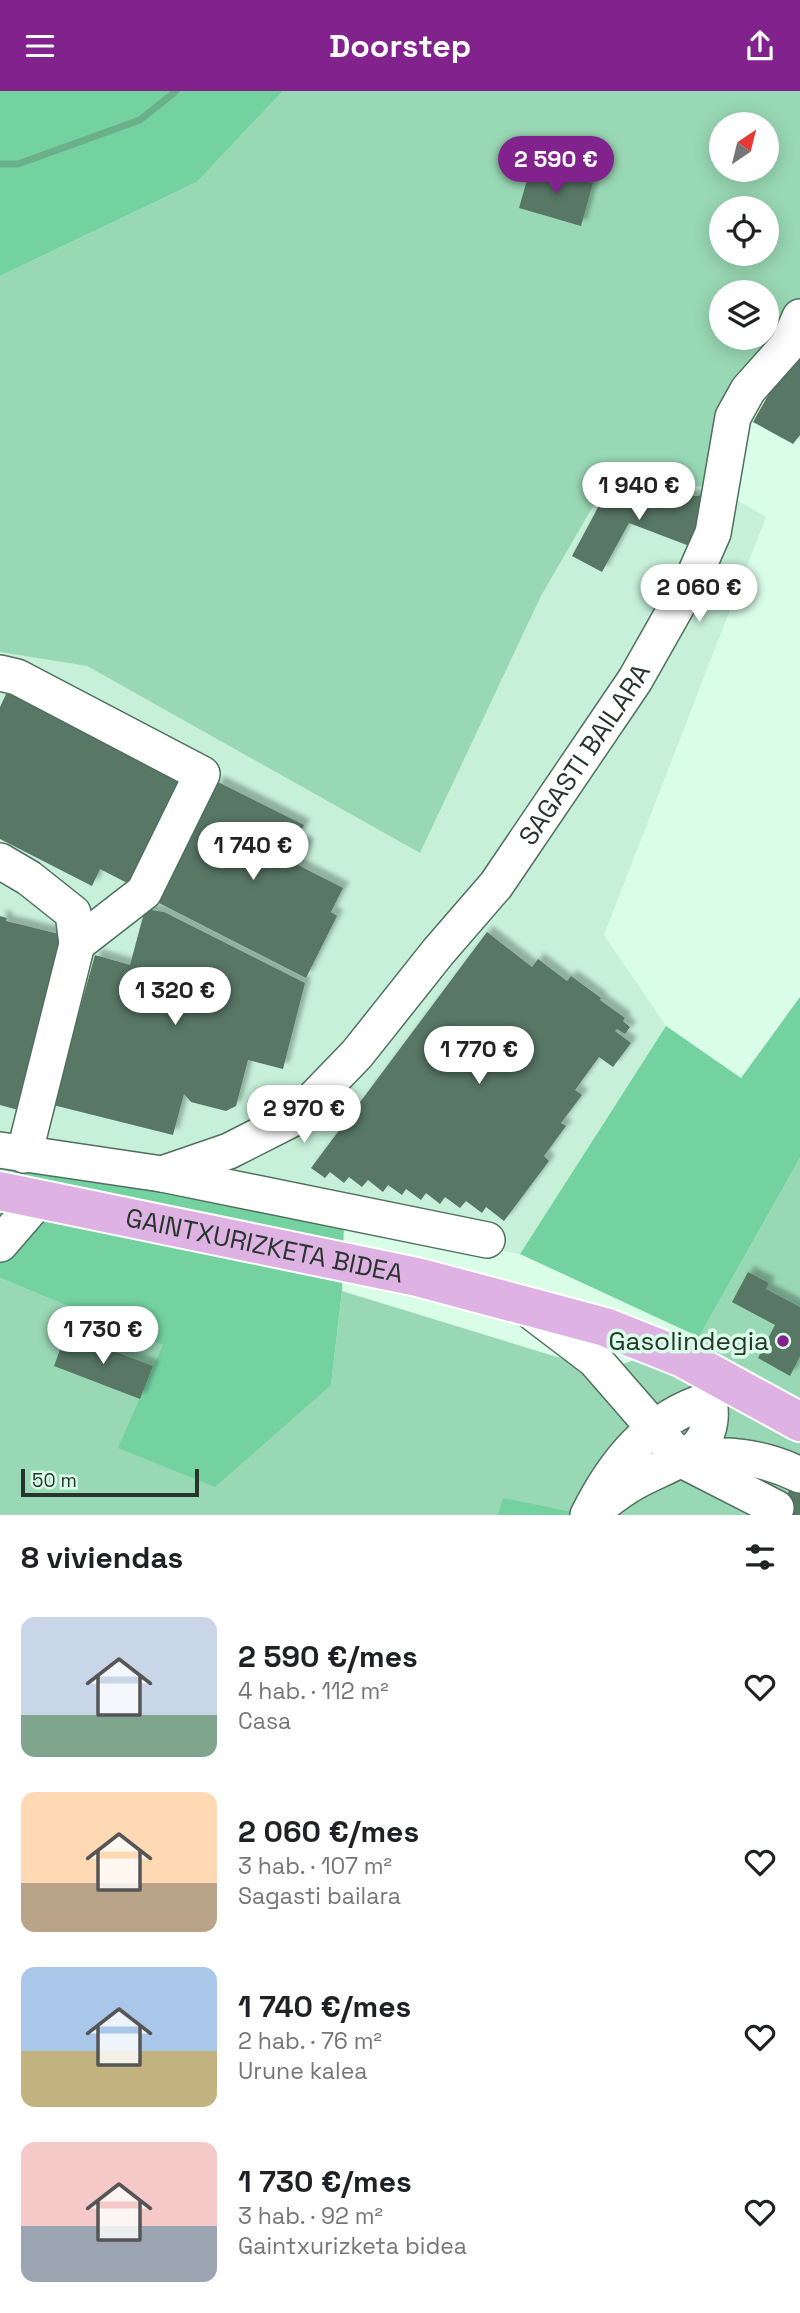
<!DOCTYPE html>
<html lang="es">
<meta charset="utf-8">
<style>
body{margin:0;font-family:"Space Grotesk",sans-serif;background:#f6f6f6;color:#202124;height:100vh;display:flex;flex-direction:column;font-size:26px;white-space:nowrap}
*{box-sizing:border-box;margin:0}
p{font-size:23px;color:#757577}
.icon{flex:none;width:38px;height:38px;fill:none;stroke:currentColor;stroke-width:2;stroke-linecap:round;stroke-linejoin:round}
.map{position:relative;height:1424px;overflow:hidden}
.details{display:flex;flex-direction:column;background:#fff;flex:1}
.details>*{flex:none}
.needle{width:46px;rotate:35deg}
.buttons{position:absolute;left:709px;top:21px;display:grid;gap:14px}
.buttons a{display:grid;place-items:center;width:70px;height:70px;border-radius:50%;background:#fff;box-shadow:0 4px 18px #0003;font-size:35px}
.scale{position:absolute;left:21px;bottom:18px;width:178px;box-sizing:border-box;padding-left:7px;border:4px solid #27352d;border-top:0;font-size:19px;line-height:24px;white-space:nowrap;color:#27352d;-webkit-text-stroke:5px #dafde8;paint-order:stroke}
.price{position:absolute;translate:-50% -60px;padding:0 16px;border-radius:24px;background:#fff;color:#222;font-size:23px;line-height:46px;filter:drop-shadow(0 2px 4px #0008)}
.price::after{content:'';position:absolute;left:50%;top:42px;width:21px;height:16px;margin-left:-10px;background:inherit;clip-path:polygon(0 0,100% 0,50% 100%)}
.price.current{background:#81228d;color:#fff}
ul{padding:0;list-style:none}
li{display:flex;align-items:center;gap:21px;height:175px;padding:0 21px}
li span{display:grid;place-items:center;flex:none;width:196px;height:140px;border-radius:14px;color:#555}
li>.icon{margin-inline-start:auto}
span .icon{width:84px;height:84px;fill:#fffc;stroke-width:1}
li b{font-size:30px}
h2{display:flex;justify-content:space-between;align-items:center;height:84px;padding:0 21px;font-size:30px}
header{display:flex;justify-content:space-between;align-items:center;height:91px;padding:0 21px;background:#81228d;color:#fff;font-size:32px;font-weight:700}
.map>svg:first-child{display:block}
.built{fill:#c6f0d8}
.green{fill:#99d8b4;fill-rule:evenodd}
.forest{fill:#73d2a0}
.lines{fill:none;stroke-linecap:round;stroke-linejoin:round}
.stream{stroke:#6ab08a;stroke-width:7}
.building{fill:#587765;filter:url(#shadow)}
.minor-casing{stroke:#506f5e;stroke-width:38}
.major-casing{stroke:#fff;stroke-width:42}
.minor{stroke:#fff;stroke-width:35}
.major{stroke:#deb3e3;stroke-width:38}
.poi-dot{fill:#81228d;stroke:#dafde8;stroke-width:2.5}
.labels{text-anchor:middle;stroke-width:7;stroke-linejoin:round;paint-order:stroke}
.street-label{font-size:26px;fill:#27352d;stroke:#dafde8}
.poi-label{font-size:26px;fill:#27352d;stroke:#dafde8;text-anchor:end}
</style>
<header><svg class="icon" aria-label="menu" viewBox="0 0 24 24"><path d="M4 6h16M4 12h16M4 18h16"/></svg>Doorstep<svg class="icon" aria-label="share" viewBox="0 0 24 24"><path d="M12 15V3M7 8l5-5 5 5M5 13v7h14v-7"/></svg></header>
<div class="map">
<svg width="800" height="1424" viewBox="0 0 800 1424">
<defs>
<filter id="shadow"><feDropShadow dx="6" dy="-6" stdDeviation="2" flood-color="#0004"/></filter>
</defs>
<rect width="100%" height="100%" fill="#dafde8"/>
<path class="built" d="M606 393 714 396 766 426 604 844 666 935 520 1163 0 1069V561L87 575 420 762 541 505Z"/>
<g class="green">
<path d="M283 0H800V224L715 396 606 393 541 505 420 762 87 575 0 561V185L197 91ZM721 33H766V79H721ZM721 117H766V163H721ZM721 201H766V247H721Z"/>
<path d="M800 1067V1424H0V1187L164 1254 331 1294 342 1200 603 1280 699 1246Z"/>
</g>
<g class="forest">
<path d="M0 0H283L197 91 0 185Z"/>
<path d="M800 906V1067L699 1246 520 1163 666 935 741 987Z"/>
<path d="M0 1069 344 1131 342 1200 331 1294 215 1396 118 1357 163 1254 0 1187Z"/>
<path d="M503 1407 572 1421 571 1424H498Z"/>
</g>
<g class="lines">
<path class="stream" d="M0 73H18L140 29 176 0"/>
</g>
<g class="building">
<path d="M531 75 593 92 581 135 519 117Z"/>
<path d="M800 248V344L793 353 753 331Z"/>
<path d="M610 394 641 407H676L714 403 692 456 629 432 602 481 572 465Z"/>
<path d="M8 599 184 689 131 794 100 778 92 795 0 748V616Z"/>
<path d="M218 691 304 734 297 748 308 754 298 774 343 797 331 821 337 825 306 887 157 811Z"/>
<path d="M145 818 164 821 305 892 283 978 248 969 236 1015 226 1020 191 1011 184 1003 173 1044 53 1014 95 864 130 874Z"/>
<path d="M0 825 7 827 6 830 67 845 22 1020 0 1014Z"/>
<path d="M487 841 532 876 538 868 567 890 571 885 601 907 600 909 625 927 623 930 630 936 625 943 617 938 615 940 631 952 613 976 599 966 575 999 582 1004 561 1032 566 1035 544 1065 549 1070 504 1130 486 1116 482 1122 466 1110 460 1117 445 1106 440 1113 426 1102 421 1109 406 1098 402 1104 388 1094 383 1101 368 1089 362 1096 349 1086 344 1092 330 1081 325 1087 311 1077Z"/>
<path d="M748 1181 769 1192 766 1198 800 1216V1265L790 1285 758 1267 775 1234 732 1211Z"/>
<path d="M66 1242 153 1275 140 1308 54 1275Z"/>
<path d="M791 1396 800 1401V1424H776Z"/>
</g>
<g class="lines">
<defs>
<g id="minor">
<path d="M0 582 17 586 202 683 144 801 77 853"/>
<path d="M0 770 29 787 73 822 77 853 24 1064"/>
<path id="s1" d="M0 1059 162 1083 229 1060 296 1026 357 963 438 861 496 794 635 589 695 483 713 442 733 326 748 299 788 254 800 226"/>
<path d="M162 1083 487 1149"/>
<path d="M0 1153 39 1108"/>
<path d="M528 1218 595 1269 682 1369 776 1417"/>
<path d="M682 1369C724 1361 761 1365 800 1384"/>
<path d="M588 1424C615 1370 650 1327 709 1309 719 1365 670 1370 633 1392 617 1401 603 1413 588 1424"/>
</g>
<g id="major">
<path id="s2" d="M0 1100 417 1186 605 1236 683 1267 800 1331"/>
</g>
</defs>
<use href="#minor" class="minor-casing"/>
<use href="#major" class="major-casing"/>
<use href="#minor" class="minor"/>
<use href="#major" class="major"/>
</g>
<circle class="poi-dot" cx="783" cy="1250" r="7"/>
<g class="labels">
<g class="street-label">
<text dy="9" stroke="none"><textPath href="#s1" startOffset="774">SAGASTI BAILARA</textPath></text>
<text dy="9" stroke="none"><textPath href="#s2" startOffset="270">GAINTXURIZKETA BIDEA</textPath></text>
</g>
<g class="poi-label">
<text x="769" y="1259">Gasolindegia</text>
</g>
</g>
</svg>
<div class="buttons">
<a><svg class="needle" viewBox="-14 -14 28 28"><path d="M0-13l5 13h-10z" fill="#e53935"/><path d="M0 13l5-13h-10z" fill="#757577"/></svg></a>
<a><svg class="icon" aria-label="locate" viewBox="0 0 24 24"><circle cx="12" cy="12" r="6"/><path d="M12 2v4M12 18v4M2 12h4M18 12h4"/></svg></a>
<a><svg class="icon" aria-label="layers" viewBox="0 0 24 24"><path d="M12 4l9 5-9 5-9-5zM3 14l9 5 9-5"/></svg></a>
</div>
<div class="scale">50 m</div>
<b class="price current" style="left:556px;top:105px">2 590 €</b>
<b class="price" style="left:639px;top:431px">1 940 €</b>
<b class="price" style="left:699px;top:533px">2 060 €</b>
<b class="price" style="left:253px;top:791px">1 740 €</b>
<b class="price" style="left:175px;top:936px">1 320 €</b>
<b class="price" style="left:479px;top:995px">1 770 €</b>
<b class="price" style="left:304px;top:1054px">2 970 €</b>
<b class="price" style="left:103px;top:1275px">1 730 €</b>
</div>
<section class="details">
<h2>8 viviendas<svg class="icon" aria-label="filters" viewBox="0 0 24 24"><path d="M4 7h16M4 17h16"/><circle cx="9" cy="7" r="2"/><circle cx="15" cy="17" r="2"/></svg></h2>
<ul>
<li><span style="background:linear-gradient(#c9d6e8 70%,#7fa58c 0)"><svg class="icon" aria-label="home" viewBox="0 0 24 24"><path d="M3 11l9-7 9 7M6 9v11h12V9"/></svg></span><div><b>2 590 €/mes</b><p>4 hab. · 112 m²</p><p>Casa</p></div><svg class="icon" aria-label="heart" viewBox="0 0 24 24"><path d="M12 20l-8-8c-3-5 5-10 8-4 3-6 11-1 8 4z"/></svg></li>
<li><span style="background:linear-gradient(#ffd9b3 65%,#b9a48a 0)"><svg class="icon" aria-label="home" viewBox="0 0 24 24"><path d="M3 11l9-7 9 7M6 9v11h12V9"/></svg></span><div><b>2 060 €/mes</b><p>3 hab. · 107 m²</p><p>Sagasti bailara</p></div><svg class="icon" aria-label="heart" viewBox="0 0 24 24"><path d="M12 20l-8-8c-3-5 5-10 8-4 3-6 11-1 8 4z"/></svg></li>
<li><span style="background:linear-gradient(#a9c7e8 60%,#c2b280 0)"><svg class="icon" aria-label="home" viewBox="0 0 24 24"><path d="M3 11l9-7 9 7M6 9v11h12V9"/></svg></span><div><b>1 740 €/mes</b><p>2 hab. · 76 m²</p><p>Urune kalea</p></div><svg class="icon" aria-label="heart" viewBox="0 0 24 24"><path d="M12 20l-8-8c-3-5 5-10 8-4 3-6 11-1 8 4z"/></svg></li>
<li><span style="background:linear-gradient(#f6c9c9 60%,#9aa5b1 0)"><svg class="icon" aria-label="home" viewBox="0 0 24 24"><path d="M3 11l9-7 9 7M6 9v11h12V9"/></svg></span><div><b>1 730 €/mes</b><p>3 hab. · 92 m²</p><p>Gaintxurizketa bidea</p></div><svg class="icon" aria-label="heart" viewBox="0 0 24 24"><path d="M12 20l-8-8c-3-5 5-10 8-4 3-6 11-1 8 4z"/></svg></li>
</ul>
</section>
